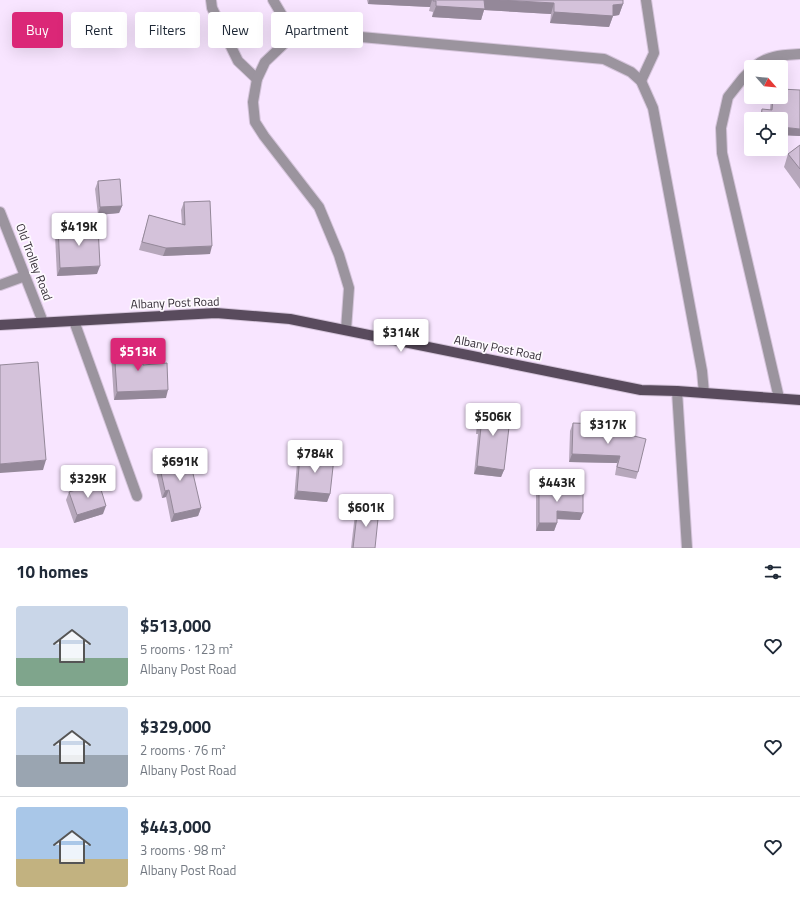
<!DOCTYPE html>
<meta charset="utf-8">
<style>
body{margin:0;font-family:"Titillium Web",sans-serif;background:#f6f6f7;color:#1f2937;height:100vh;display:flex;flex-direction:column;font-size:15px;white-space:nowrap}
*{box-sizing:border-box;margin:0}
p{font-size:13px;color:#747a83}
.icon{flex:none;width:22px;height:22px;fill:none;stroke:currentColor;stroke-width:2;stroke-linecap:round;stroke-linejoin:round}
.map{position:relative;height:548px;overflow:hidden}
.details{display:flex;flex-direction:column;background:#fff;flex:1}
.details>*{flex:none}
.guide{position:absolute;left:12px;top:12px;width:400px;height:36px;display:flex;gap:8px}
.needle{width:26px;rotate:117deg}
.controls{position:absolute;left:744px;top:60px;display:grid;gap:8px}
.controls a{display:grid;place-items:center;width:44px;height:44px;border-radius:4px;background:#fff;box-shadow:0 4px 16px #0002;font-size:20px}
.price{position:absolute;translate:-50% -34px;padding:0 9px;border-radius:4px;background:#fff;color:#222;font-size:13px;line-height:26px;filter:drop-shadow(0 1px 2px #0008)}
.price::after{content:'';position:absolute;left:50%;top:24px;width:12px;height:9px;margin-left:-6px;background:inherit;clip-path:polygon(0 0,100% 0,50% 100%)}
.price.current{background:#db2777;color:#fff}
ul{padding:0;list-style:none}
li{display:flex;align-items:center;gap:12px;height:100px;padding:0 16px}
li+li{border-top:1px solid #e0e1e3}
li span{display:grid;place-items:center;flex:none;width:112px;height:80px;border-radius:4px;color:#555}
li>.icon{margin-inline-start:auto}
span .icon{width:48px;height:48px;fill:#fffc;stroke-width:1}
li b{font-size:17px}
h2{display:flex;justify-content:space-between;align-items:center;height:48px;padding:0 16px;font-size:17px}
.pill{padding:0 14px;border-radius:4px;background:#fff;box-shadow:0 4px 16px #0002;font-size:14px;line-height:36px}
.pill.current{background:#db2777;color:#fff}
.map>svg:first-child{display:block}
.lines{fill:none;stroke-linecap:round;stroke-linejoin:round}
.minor-casing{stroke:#d5c4db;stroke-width:12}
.major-casing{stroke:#d5c4db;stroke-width:12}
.minor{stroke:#9b949e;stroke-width:10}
.major{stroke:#594b5d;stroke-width:10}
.wall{fill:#b6a7bb}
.shaded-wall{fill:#948899}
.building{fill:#d4c2da;stroke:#948899}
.labels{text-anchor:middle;stroke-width:3.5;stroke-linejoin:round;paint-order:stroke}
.street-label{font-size:12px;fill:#342d36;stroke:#fdf9fe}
</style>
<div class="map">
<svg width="800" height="548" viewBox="0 0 800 548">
<rect width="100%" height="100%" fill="#f8e5ff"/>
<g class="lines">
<defs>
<g id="minor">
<path d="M211 0 212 8 238 61 257 79"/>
<path d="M273 0 295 37"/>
<path d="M754 67C767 55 784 55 800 54"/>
<path d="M751 70 743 78 728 97 721 128 722 153 779 398"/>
<path d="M641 81 654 53 646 0"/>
<path d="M0 212 43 322"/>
<path d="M0 285 25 276"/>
<path d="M74 321 137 496"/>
<path d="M346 330 349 288 339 255 319 207 264 136 255 122 253 102 257 79 265 62 286 42 306 32 604 59 631 72 641 81 653 108 702 371 704 393"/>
<path d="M677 391 687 548"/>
</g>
<path id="major" d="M0 325 216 313 290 319 641 390 677 391 800 400"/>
</defs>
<use href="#minor" class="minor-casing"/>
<use href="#major" class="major-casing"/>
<use href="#minor" class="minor"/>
<use href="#major" class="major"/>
</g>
<g class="wall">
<path d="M362 0H623V4L619 15 613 16 609 27 550 23 551 14 484 10 481 20 432 17 433 12 429 11 430 7 368 4 367 0Z"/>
<path d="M771 97H781L800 136 781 135V119H759L762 109 770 110Z"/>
<path d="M800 145V189L784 167 788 154Z"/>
<path d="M98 181 122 206 119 213 98 215 95 189Z"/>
<path d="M184 202 210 254 163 256 139 250 147 223 149 215 182 224 181 210Z"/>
<path d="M58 227 97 274 57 276 55 235Z"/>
<path d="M114 348 143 365 166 398 114 400 111 355Z"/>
<path d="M481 406 504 470 501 477 474 474 478 434H476L478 414Z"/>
<path d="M573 423 598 427 638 472 636 479 615 475 617 463 569 462 570 431Z"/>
<path d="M300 455 330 494 327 502 294 499 297 463Z"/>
<path d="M158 459 201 508 198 516 171 522 166 497 162 498 155 467Z"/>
<path d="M539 484 557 492 580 520 557 519V523L554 531H536V491Z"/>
<path d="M69 492 103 514 74 523 66 500Z"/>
<path d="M358 506 375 548H351L355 514Z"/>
</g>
<g class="shaded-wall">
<path d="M369 0H432L430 7 368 4Z"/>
<path d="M484 0H499L554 3 551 14 484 10 481 20 432 17 436 6Z"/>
<path d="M623 4 619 15 613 16 609 27 550 23 554 12Z"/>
<path d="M781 127 800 129V136L781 135Z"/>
<path d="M122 206 119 213 98 215 100 207Z"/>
<path d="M212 246 210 254 163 256 166 248Z"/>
<path d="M100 266 97 274 57 276 60 268Z"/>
<path d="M168 390 166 398 114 400 117 392Z"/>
<path d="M572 454 620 456 617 463 569 462Z"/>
<path d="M46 460 43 470 0 473V464Z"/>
<path d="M477 466 504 470 501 477 474 474Z"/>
<path d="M169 490 166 497 162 498 165 491Z"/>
<path d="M297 491 330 494 327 502 294 499Z"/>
<path d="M106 506 103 514 74 523 77 515Z"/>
<path d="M201 508 198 516 171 522 174 514Z"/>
<path d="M557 511 583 513 580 520 554 519Z"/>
<path d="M539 523H557L554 531H536Z"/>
</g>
<g class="building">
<path d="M433 0H484L485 9 436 6V1H433Z"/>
<path d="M499 0H623V4L613 5V16L554 12V3Z"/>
<path d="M781 89 800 90V129L781 127V119H761L762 109 772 110 773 97H781Z"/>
<path d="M800 145V169L788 154Z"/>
<path d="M120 179 122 206 100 207 98 181Z"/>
<path d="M210 201 212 246 166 248 142 242 149 215 185 225 184 202Z"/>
<path d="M98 226 100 266 60 268 58 227Z"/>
<path d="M142 345 143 365 167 363 168 390 117 392 114 348Z"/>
<path d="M38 362 46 460 0 464V365Z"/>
<path d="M481 406 511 410 504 470 477 466 481 427 479 426Z"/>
<path d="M573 423 598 424V427L646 439 638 472 617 467 620 456 572 454Z"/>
<path d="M188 452 201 508 174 514 169 490 165 491 158 459Z"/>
<path d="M300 455 334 458 330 494 297 491Z"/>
<path d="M99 483 106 506 77 515 69 492Z"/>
<path d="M539 484H557V492L583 494V513L557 511V523H539Z"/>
<path d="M358 506 379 509 375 548H353Z"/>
</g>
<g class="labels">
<g class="street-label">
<text transform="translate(34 262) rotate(69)" y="4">Old Trolley Road</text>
<text transform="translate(175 303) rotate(-2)" y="4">Albany Post Road</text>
<text transform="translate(498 348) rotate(11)" y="4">Albany Post Road</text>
</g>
</g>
</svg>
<div class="controls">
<a><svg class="needle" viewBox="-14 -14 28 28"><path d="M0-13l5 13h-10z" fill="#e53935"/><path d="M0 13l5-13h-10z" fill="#747a83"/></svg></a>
<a><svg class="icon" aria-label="locate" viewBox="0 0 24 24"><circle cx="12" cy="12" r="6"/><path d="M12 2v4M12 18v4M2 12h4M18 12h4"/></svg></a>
</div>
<b class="price" style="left:79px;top:247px">$419K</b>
<b class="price" style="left:401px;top:353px">$314K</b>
<b class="price current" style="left:138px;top:372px">$513K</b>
<b class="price" style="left:493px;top:437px">$506K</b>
<b class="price" style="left:608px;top:445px">$317K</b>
<b class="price" style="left:315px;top:474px">$784K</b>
<b class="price" style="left:180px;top:482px">$691K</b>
<b class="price" style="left:88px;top:499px">$329K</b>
<b class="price" style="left:557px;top:503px">$443K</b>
<b class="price" style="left:366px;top:528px">$601K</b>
<div class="guide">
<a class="pill current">Buy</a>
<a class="pill">Rent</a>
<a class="pill">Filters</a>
<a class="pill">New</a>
<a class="pill">Apartment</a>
</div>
</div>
<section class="details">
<h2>10 homes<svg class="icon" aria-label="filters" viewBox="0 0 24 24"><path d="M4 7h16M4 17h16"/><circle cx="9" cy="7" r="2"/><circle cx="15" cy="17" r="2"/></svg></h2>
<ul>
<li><span style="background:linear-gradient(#c9d6e8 65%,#7fa58c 0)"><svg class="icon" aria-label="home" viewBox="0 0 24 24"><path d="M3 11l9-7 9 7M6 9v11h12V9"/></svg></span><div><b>$513,000</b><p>5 rooms · 123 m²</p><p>Albany Post Road</p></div><svg class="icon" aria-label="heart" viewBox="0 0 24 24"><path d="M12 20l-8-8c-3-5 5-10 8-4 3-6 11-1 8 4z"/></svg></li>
<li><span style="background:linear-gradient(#c9d6e8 60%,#9aa5b1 0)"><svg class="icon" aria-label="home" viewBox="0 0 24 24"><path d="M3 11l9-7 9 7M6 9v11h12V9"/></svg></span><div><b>$329,000</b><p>2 rooms · 76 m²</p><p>Albany Post Road</p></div><svg class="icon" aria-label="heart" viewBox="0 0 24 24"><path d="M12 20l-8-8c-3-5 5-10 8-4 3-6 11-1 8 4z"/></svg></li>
<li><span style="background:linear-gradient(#a9c7e8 65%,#c2b280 0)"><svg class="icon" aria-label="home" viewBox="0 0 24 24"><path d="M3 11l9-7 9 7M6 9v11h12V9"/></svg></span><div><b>$443,000</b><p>3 rooms · 98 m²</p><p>Albany Post Road</p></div><svg class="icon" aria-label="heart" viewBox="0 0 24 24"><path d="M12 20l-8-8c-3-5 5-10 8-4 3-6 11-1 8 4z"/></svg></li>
</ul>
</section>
